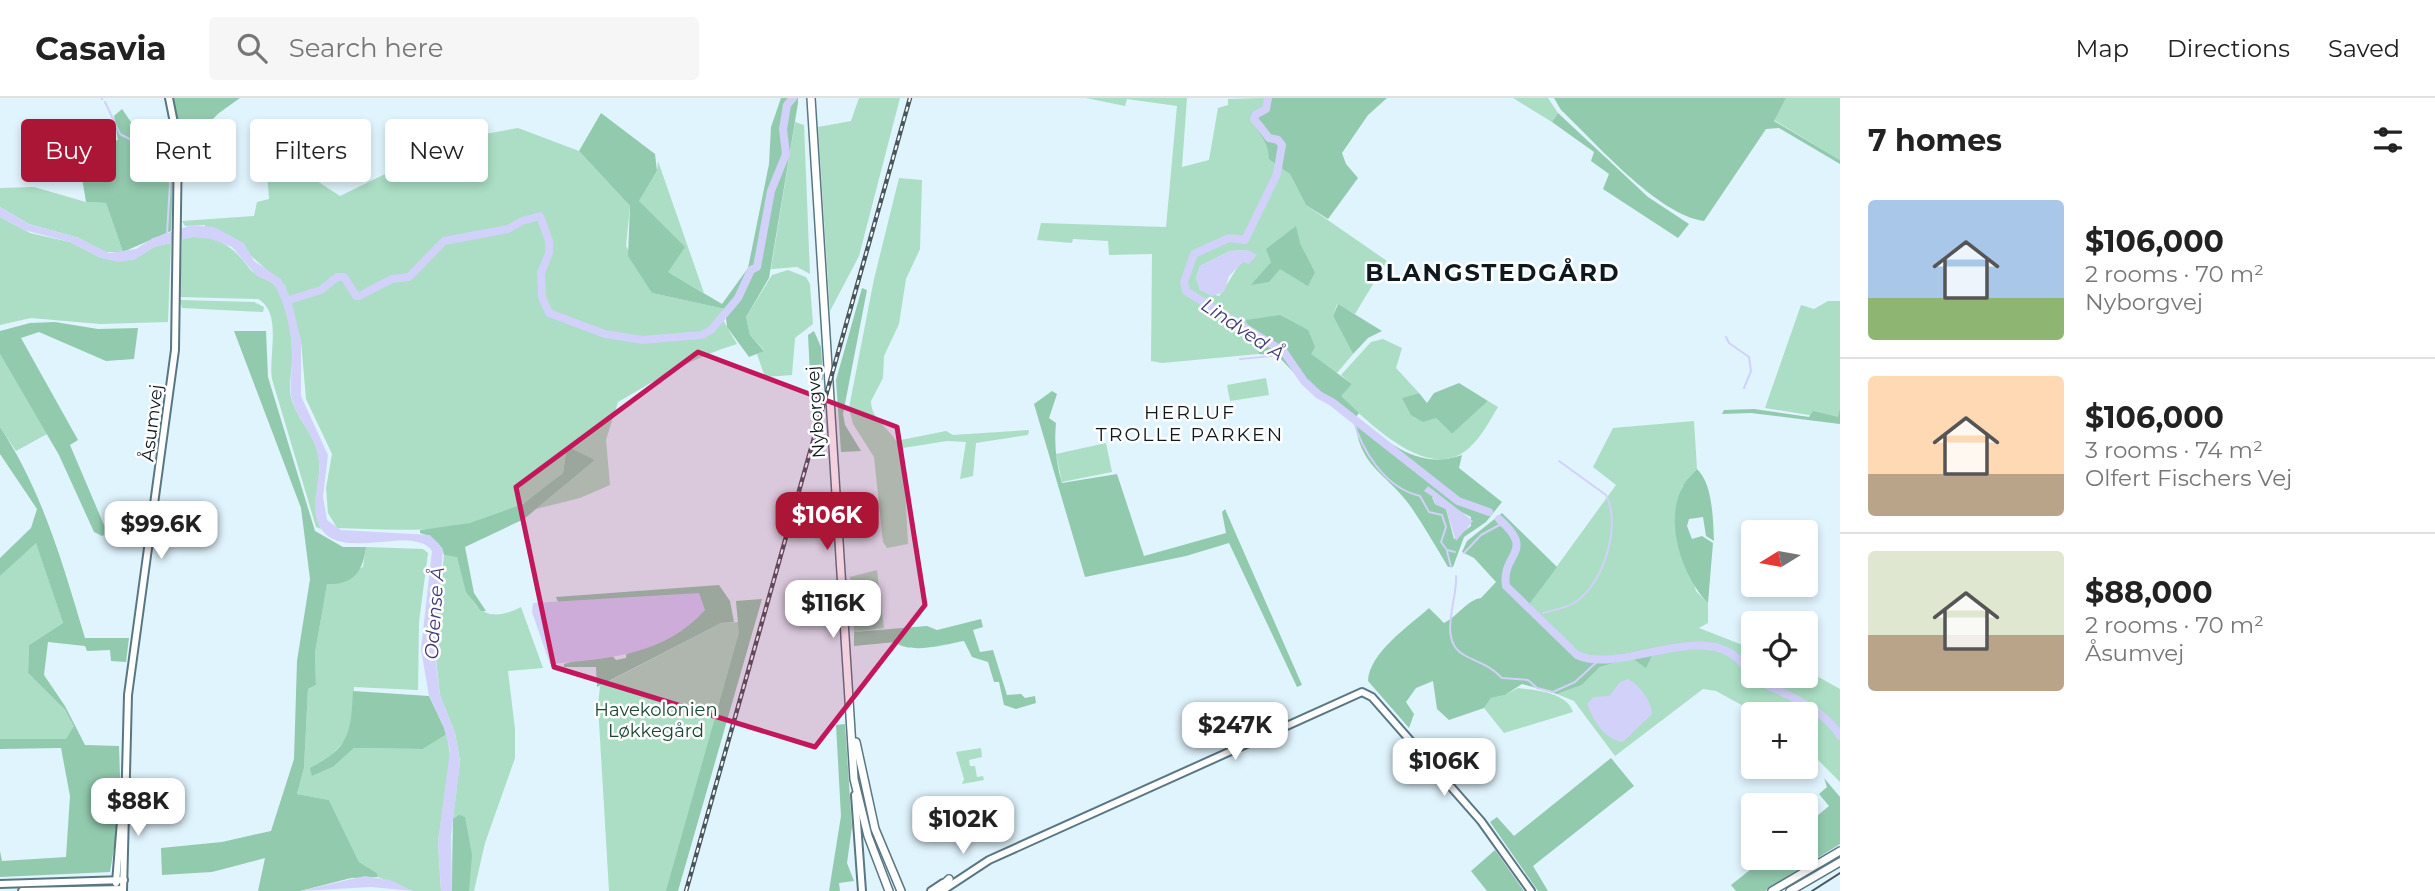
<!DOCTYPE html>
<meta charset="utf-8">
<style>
body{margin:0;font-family:Montserrat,sans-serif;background:#f6f6f6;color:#222;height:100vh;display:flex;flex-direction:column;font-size:26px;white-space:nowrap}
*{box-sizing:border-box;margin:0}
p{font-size:23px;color:#767676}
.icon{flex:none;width:38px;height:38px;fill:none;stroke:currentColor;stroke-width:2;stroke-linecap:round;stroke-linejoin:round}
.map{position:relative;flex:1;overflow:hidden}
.details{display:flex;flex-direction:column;background:#fff;width:595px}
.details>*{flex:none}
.banner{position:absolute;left:21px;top:21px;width:665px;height:63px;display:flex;gap:14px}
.needle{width:46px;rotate:259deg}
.buttons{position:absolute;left:1741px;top:422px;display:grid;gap:14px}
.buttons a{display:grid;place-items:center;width:77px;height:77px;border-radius:7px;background:#fff;box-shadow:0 4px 10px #0003;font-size:35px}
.price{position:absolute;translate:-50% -60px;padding:0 16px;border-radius:14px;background:#fff;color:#222;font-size:23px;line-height:46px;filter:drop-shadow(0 2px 4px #0008)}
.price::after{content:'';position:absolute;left:50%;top:42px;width:21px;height:16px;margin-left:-10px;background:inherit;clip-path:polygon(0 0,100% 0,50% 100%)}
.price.selected{background:#ac1636;color:#fff}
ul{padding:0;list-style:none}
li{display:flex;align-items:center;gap:21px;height:175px;padding:0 28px}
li+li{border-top:2px solid #e0e0e0}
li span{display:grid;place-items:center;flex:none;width:196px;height:140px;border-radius:7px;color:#555}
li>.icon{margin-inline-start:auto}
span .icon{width:84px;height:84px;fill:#fffc;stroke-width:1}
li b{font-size:30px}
h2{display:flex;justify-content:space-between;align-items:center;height:84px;padding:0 28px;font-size:30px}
.chip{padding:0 24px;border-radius:7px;background:#fff;box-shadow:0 4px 10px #0003;font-size:24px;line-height:63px}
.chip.selected{background:#ac1636;color:#fff}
header{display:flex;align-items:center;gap:42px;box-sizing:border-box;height:98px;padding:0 35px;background:#fff;border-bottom:2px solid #e0e0e0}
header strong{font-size:33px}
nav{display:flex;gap:38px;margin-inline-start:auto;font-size:24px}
.search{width:490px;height:63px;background:#f6f6f6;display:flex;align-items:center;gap:18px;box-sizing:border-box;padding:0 24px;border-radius:7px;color:#767676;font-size:26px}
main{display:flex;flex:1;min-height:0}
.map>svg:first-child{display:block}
.green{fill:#abdec4;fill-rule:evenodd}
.forest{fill:#92caae;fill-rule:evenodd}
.water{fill:#d1d1fa}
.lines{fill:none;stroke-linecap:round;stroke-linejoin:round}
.stream{stroke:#d1d1fa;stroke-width:2}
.river{stroke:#d1d1fa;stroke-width:8}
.tertiary-casing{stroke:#597783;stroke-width:10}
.secondary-casing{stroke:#597783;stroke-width:10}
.tertiary{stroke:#fff;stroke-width:6}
.secondary{stroke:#fff;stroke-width:7}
.tram{stroke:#48565d;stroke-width:2}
.rail-casing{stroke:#48565d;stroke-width:4.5}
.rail{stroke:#fff;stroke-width:2;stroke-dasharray:5;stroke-linecap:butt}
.marked{fill:#c2185b;fill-opacity:0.2;stroke:#c2185b;stroke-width:5;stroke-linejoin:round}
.labels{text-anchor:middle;stroke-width:5;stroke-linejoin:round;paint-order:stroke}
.street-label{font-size:18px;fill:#0d191e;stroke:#fff}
.park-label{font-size:18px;fill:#1a4733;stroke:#fff}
.water-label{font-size:19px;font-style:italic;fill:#3f3975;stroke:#fff}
.neighbourhood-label{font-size:19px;letter-spacing:2px;fill:#0d191e;stroke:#fff}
.district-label{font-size:24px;font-weight:bold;letter-spacing:2px;fill:#0d191e;stroke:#fff}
</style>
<header>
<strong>Casavia</strong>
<div class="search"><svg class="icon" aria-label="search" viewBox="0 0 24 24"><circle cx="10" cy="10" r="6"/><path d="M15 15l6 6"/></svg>Search here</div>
<nav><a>Map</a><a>Directions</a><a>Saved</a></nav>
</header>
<main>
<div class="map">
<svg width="1840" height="793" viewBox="0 0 1840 793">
<rect width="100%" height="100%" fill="#e0f4fd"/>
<g class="green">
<path d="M859 0H900L859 158 830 213 818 29 851 23Z"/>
<path d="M1086 0H1187L1182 69 1209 62 1218 10 1228 7V1L1265 0 1263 8 1251 21 1290 76 1306 107 1387 163 1355 216 1337 206 1333 218 1353 256 1337 275 1247 222 1259 256 1162 265 1151 263 1152 156 1109 157 1108 143 1073 141 1072 145 1037 142 1041 125 1166 129 1177 8 1127 1 1125 8ZM1300 145 1315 174 1280 171 1252 187 1271 164ZM1248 152C1246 156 1222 195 1219 198L1200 192 1196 180 1200 168 1230 153Z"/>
<path d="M1513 0H1548L1558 15 1552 24Z"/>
<path d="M1786 0H1840V62L1774 22Z"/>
<path d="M795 24 804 27 810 176 797 169 771 171Z"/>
<path d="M518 30 579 53 630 108 626 148 652 195 725 211 720 217 737 246C694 259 657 281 618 304L606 342 610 387 580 400 536 411 595 362 567 348 563 375C550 385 538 397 524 405 469 438 398 432 337 430L328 415 326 390 332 356 306 301 301 243 285 188 250 157 204 127 185 128 182 123 254 118 257 104 269 101 267 75 314 81 340 98 457 41Z"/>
<path d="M658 63 704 195 668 174 639 103 657 73Z"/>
<path d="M899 80 922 82 920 151 906 181 899 226 884 258 883 280 871 303C871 321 888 329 896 343L946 333 953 337 1029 332 1028 337 976 345 973 378 960 381 966 344 947 343 903 350 908 446 887 450 883 444 874 359 853 326 849 310 874 181Z"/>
<path d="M34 89 86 104 106 105 123 154H104L79 140 29 126 0 109V90Z"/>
<path d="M0 119 30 135 70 144 101 160 171 145 168 224 100 226 31 220 0 227Z"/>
<path d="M192 139C219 137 235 151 250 171 257 180 270 179 276 189 287 208 293 239 292 262 292 275 288 287 291 299 297 323 317 338 319 363 321 387 310 407 321 431L316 429 272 281C268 258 283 215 258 201L180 199 182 141Z"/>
<path d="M788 172 806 179 810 186 813 226 795 240 792 277 765 279 757 256 764 252 750 237 746 219 772 177Z"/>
<path d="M180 202 254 204 264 209 263 214 182 210Z"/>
<path d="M1828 203H1840V322L1765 310 1801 207 1814 211Z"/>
<path d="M1383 241 1402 250 1396 270 1419 295 1403 300 1436 320 1452 336 1488 303 1498 309C1490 322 1482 338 1470 349 1430 388 1369 324 1340 298L1352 286 1341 277 1371 244Z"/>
<path d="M0 256 47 336 16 353 0 329Z"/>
<path d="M1266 280 1269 297 1230 303 1227 287Z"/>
<path d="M1694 323 1697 371 1682 389 1675 420 1696 493 1708 505V525L1699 530 1753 551 1754 578H1806V572L1840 591V684L1806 650V616H1758L1716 593 1703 591 1615 658 1574 603 1557 596 1582 587 1600 569 1633 560H1652L1620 556 1593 560 1575 554 1560 535 1528 508 1616 387 1593 369 1613 330Z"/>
<path d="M1106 345 1112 374 1062 384 1056 356Z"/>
<path d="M36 444 63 525 29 547 28 575 65 612 75 628 66 641H0V478Z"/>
<path d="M366 449 423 451 428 455 419 524 418 592 354 589 351 636 312 678 333 669 354 650 423 651 447 636 450 658 438 744 441 793H413L378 779 377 775 359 764 329 702 297 696 304 670 308 591 316 587 315 555 327 485 363 469Z"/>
<path d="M444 457 457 458C467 495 475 533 521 509L543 570 508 573 515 631V660L485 745 474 793H452L453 721 460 663 455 635 440 597 435 551Z"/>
<path d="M877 472 884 530 854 534 850 479Z"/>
<path d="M741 524 745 526 667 793H609L598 607 600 588 721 525Z"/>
<path d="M1518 590C1535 592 1567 594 1573 614L1504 635 1484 610 1491 600 1505 597Z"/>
<path d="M981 650 982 659 969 662 970 668H975L977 679 983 678 984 682 962 686 964 681 956 654Z"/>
</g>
<g class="forest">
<path d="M173 0H240L219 15 182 51Z"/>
<path d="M781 0H798V5L769 180 746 219 750 237 764 253 749 259 727 229 725 211 652 195 628 158 630 108 579 53 601 15 655 56 657 73 639 103 685 149 668 174 722 206 748 170 769 66 771 29Z"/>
<path d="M1265 0H1387L1368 17 1342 55 1346 66 1358 80 1328 121 1306 107 1290 76 1269 61C1269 38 1251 32 1251 15L1263 8Z"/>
<path d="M1554 0H1786L1774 23 1840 62V66L1779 30 1766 31 1704 123C1658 117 1595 44 1561 12Z"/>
<path d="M122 11 173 85 171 133 123 154 106 105 86 104 79 62 87 50 118 42 114 18Z"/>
<path d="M1558 15 1648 99 1689 126 1678 140 1603 91 1609 76 1591 63 1594 54 1552 24Z"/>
<path d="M1296 128 1300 145 1315 174 1308 188 1280 171 1269 184 1251 187 1271 164 1266 151Z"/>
<path d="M862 190 867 192 843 316 845 327 861 353 841 354 836 282Z"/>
<path d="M1338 206 1382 233 1368 240 1353 256 1333 218Z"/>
<path d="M1280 217 1308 232 1315 249 1311 256 1352 286 1341 298 1359 315 1356 319C1388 344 1419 373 1462 357L1459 370 1502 404 1486 424 1464 439 1453 469H1448C1436 449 1424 428 1411 409 1385 373 1358 369 1355 320L1324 297 1312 294 1278 258 1259 256 1246 222ZM1432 399 1471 419V428L1454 441 1446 411 1435 406Z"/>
<path d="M55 224 98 231 138 230 134 261 106 263 39 234 21 240 78 342 70 347 104 427 118 428 133 406 151 405C130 410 124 429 102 438L94 434 59 357 0 256V233L30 225Z"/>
<path d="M234 233H266L268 279 315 433 343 449H366C363 473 354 487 327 486L315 555 316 587 308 591 304 670 297 696 329 702 359 764 377 775 378 779 351 780 300 793H258L265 760 212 774 162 777 161 750 222 744 271 733 294 661 297 563 310 481 301 410Z"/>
<path d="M814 233 821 249 823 282 810 277 808 237Z"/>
<path d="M1459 285 1488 303 1452 336 1436 320 1423 324 1411 317 1402 300 1419 295 1427 305 1434 295Z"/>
<path d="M1052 293 1057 296 1049 320 1056 325C1054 346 1056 365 1062 385L1117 376 1144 458 1226 435 1222 414 1225 411 1302 587 1297 589 1229 445 1186 458 1085 479 1034 306Z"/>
<path d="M1754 311 1809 319 1813 313 1838 319 1840 311V326L1751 315 1722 316 1724 312Z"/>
<path d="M0 329C43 394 63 467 85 540H129L126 564 111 563 110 552 87 553 85 548 48 544 44 577 65 608 85 647 119 648 121 708 110 774 0 779V753L2 763 66 759 70 698 61 650 0 651V641H66L74 628 65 612 28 575 29 547 63 525 36 445 0 478V460L31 430 37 411 0 356Z"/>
<path d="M567 348 595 362 524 421 465 449 474 495 486 513H481L466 494 457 459 444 457C442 445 431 438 420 435V432L470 425 523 406 563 375Z"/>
<path d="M1697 371C1713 386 1713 422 1714 443L1706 438 1703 419 1689 421 1687 428 1692 441 1702 438 1713 445 1708 505C1683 479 1663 424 1683 388 1686 382 1692 377 1697 371Z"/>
<path d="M1502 415 1557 469 1528 508 1560 535 1575 554 1593 560 1655 551 1646 570 1632 560 1600 569 1582 587 1557 596 1522 586 1505 597 1491 600 1484 610 1449 622 1437 611 1433 583 1416 590 1406 604 1414 616 1409 630 1368 583C1369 555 1409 528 1429 510L1444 525C1458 518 1467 502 1481 500L1496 484 1474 460 1462 454 1467 443Z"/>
<path d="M719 487 730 503 734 524 721 525 597 589 596 569H564V566L609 554 616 562 626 560 627 550 558 504 556 499Z"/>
<path d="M762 501 678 793H666L739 535 736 503Z"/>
<path d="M981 521 983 529 973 532 980 554 993 552 1007 597 1021 596 1025 600 1035 598 1036 605 1016 611 1004 607 999 584H994L988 564 972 559 964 543C946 546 911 557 895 544L854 548V534L927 528 937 532Z"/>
<path d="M353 593 429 598 447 636 423 651 354 650 333 669 312 678 310 670C350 650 351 634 353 593Z"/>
<path d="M845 626 852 729 847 765 854 783 839 785 840 793H829L841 718 836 627Z"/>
<path d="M1611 660 1634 688 1533 768 1548 793H1538L1490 724 1497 719 1514 738Z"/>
<path d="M1824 680 1840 699V746L1765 793H1736L1731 787 1765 760H1806V727L1829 708 1819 696 1827 689Z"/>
<path d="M459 717 465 719 472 757 469 793H452L453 721Z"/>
<path d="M1495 752 1524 793H1487L1471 773Z"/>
</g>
<g class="water">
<path d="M0 109 29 126 79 140 109 155 136 151 153 140 192 127 214 129 244 145 254 163 281 181 291 201 301 243V298L328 357 323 399 327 422 341 432 430 437 443 451 435 556 440 597 455 635 460 664 451 738 452 793H441L438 744 450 652 443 627 429 598 421 551 432 453C415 426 343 463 322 432 307 410 321 387 319 364 317 338 298 324 292 301 288 286 293 273 292 258 292 235 286 207 274 186L257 178 232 149 211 141 192 139 155 149 134 162 118 164 101 160 70 144 24 132 0 119Z"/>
<path d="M1248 152 1257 157 1249 166 1243 164 1229 178 1224 194 1212 198 1200 192 1196 180 1200 168 1230 153Z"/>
<path d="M1428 388 1473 423 1456 443 1446 411 1435 406 1433 399 1424 393Z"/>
<path d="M699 495 705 512C665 557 608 561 550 566L532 514 533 505Z"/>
<path d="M1628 581C1639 587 1652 603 1652 616L1623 644C1605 642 1594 624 1587 606L1593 599 1609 598 1620 584Z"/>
<path d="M365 778 390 782 413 793 371 789 300 793Z"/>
</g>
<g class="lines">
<g class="stream">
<path d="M102 0V1"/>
<path d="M105 4 120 36 143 48 170 85 167 136"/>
<path d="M1726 239 1729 245 1749 259 1751 273 1744 290"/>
<path d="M1240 261 1272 258"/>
<path d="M1353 320C1361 352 1385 390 1420 398L1429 414 1442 417 1446 429 1441 444 1447 452 1455 454"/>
<path d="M1447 453 1451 469"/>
<path d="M1464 455 1481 437 1503 425"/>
<path d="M1456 478C1458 502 1437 542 1464 557 1480 566 1488 566 1502 580L1528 582 1537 590 1553 594 1575 584 1600 561"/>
<path d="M1543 515C1553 512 1566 510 1574 505 1603 488 1622 427 1606 397L1559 363"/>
</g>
<g class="river">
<path d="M1268 0 1266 11 1255 17 1254 21 1269 40 1278 42 1282 47 1277 76 1245 142 1229 140 1194 156 1184 184 1186 193 1284 254 1304 283 1319 297 1332 304 1458 403 1489 414"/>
<path d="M286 203 321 192 337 179H344L356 198H359L392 181 409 179 444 143 508 131 522 123 540 118 549 143V155L541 175 542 199 549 215 605 236 642 242 702 237 711 232 738 200 751 172 757 169 771 93 786 56 783 31 787 7 793 0"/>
<path d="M1499 421C1537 455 1501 454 1506 488L1577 557C1626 579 1719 510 1751 579 1779 594 1824 609 1840 638"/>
</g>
<defs>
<g id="tertiary">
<path d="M855 697 862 793"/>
<path d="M116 785 121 723"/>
<path d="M0 786 124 782"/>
<path d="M22 793 123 791"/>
<path d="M123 793 128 597 175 252 178 45 169 0"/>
<path d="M931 793 943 785"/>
<path d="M942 793 989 762 1362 594 1372 599 1481 723 1531 793"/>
</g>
<g id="secondary">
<path d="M811 0 854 681 868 738 889 793"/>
<path d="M856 644 875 731 901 793"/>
<path d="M937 793 949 781"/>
<path d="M1772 793 1840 753"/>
<path d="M1790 793 1840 764"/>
</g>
</defs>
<use href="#tertiary" class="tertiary-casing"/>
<use href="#secondary" class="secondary-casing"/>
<use href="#tertiary" class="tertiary"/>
<use href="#secondary" class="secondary"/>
<path class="tram" d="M1812 793 1840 775"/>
<defs>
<path id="rail" d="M686 793 910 0"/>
</defs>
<use href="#rail" class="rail-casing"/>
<use href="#rail" class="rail"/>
</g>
<path class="marked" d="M698 254 897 329 925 507 815 649 554 569 516 389Z"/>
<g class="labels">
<g class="street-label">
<text transform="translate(816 314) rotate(-94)" y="6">Nyborgvej</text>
<text transform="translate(152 325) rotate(-83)" y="6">Åsumvej</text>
</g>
<g class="park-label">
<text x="656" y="618">Havekolonien<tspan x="656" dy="21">Løkkegård</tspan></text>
</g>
<g class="water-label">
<text transform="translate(1243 231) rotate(34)" y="7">Lindved Å</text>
<text transform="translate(434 515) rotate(-86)" y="7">Odense Å</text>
</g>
<g class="neighbourhood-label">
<text x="1190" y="321">HERLUF<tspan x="1190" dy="22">TROLLE PARKEN</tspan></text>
</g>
<g class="district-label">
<text x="1493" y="183">BLANGSTEDGÅRD</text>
</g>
</g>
</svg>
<div class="buttons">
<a><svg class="needle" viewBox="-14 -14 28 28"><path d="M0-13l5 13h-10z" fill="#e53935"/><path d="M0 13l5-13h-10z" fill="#767676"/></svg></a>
<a><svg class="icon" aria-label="locate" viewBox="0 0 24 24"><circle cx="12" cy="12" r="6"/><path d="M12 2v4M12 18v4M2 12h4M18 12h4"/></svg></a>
<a>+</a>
<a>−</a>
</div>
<b class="price selected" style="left:827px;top:454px">$106K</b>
<b class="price" style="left:161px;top:463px">$99.6K</b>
<b class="price" style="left:833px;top:542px">$116K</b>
<b class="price" style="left:1235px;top:664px">$247K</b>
<b class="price" style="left:1444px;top:700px">$106K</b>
<b class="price" style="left:138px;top:740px">$88K</b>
<b class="price" style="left:963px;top:758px">$102K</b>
<div class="banner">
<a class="chip selected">Buy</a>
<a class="chip">Rent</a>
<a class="chip">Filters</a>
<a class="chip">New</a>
</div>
</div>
<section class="details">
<h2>7 homes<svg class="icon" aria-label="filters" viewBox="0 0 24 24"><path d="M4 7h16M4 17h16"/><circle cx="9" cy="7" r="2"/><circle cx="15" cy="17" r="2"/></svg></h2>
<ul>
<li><span style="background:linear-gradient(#a9c7e8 70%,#8fb573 0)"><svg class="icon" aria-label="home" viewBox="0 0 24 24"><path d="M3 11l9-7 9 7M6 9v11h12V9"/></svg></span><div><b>$106,000</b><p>2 rooms · 70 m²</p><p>Nyborgvej</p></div></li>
<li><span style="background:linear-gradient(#ffd9b3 70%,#b9a48a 0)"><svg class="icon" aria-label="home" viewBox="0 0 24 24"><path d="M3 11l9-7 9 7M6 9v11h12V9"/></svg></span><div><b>$106,000</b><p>3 rooms · 74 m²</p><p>Olfert Fischers Vej</p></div></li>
<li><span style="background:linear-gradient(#dfe7d0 60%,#b9a48a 0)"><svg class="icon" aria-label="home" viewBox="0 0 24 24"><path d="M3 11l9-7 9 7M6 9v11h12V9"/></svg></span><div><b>$88,000</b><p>2 rooms · 70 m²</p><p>Åsumvej</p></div></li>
</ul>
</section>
</main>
